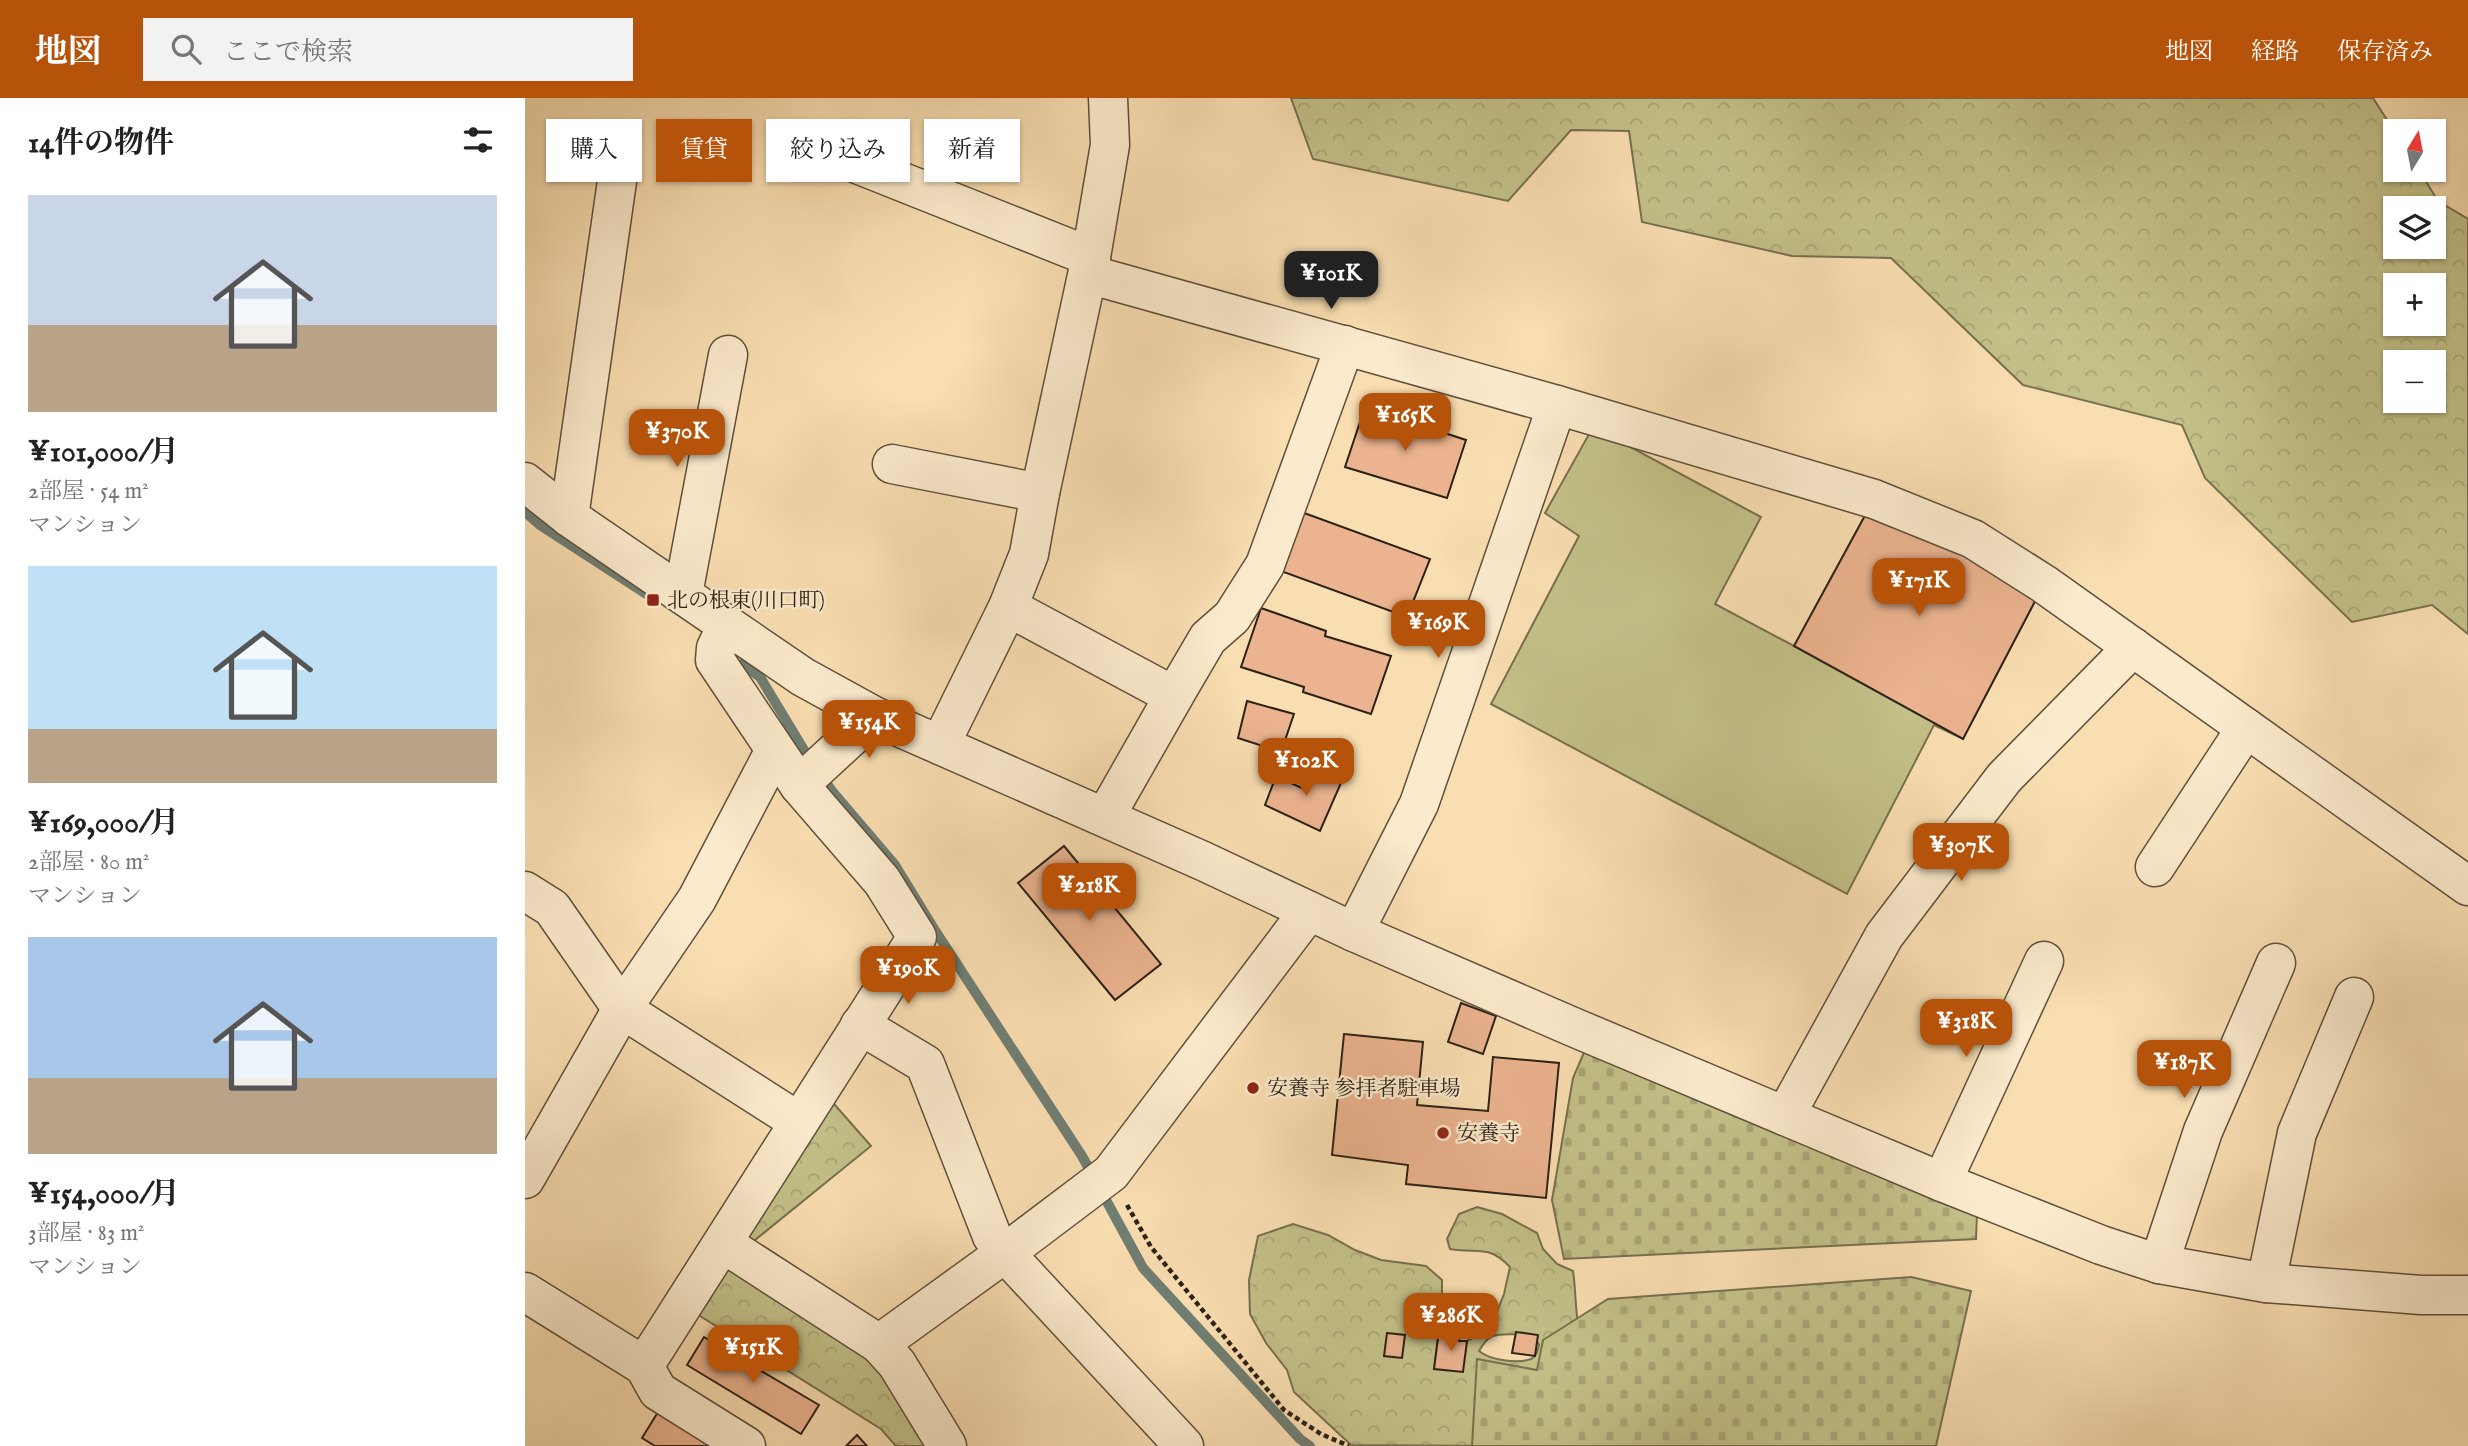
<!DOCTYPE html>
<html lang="ja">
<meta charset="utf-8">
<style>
body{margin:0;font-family:"IM FELL English","Noto Serif JP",serif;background:#f2f2f2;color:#222;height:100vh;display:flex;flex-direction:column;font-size:26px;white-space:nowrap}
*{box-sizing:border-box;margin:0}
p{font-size:23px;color:#767676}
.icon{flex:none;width:38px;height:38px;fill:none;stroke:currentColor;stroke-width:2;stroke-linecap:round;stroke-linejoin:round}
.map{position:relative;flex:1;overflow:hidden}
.side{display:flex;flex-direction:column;background:#fff;width:525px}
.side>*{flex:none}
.banner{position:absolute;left:21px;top:21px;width:665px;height:63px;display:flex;gap:14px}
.needle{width:46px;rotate:10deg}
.buttons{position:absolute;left:1858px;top:21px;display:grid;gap:14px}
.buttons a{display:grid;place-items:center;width:63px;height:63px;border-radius:0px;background:#fff;box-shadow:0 2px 5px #0004;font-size:35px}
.price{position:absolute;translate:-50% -60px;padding:0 16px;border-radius:14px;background:#b45309;color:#fff;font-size:23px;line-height:46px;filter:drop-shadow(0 2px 4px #0008)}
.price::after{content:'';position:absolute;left:50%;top:42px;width:21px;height:16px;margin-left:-10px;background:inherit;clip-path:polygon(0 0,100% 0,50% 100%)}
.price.current{background:#222;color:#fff}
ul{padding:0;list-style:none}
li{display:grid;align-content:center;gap:14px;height:371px;padding:0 28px}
li span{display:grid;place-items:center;height:217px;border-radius:0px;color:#555}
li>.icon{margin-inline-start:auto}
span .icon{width:126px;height:126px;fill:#fffc;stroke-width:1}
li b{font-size:30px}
h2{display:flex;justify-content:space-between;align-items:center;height:84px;padding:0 28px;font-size:30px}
.chip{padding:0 24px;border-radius:0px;background:#fff;box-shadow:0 2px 5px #0004;font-size:24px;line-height:63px}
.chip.current{background:#b45309;color:#fff}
header{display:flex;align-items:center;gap:42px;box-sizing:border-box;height:98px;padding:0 35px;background:#b45309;color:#fff}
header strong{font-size:33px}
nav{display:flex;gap:38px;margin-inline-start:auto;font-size:24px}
.search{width:490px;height:63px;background:#f2f2f2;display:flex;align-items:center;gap:18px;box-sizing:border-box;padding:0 24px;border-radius:0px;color:#767676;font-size:26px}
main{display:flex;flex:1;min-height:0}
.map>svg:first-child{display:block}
.grass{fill:#c3c088;stroke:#78704f;stroke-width:2}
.forest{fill:url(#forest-crowns);stroke:#78704f;stroke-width:2;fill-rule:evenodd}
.cemetery{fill:url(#cemetery-stones);stroke:#78704f;stroke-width:2}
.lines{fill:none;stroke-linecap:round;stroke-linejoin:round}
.stream{stroke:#707e72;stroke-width:10}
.building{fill:#ebb38f;stroke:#2c2116;stroke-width:2}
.minor-casing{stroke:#5f503d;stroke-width:41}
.path{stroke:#2c2116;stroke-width:4.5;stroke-dasharray:5 3.5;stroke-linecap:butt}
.minor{stroke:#fbeacc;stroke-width:38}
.poi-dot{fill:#8f2418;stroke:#fbeacc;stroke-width:2.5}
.labels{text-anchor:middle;stroke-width:5;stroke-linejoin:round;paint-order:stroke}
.poi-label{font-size:21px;fill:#2c2116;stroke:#fbeacc;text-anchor:start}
</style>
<header>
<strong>地図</strong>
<div class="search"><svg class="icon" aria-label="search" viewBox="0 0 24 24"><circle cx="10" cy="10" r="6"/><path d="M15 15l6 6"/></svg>ここで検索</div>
<nav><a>地図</a><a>経路</a><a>保存済み</a></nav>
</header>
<main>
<section class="side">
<h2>14件の物件<svg class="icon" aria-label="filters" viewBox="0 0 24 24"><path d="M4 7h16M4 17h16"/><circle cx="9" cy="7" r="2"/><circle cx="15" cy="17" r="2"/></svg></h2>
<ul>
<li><span style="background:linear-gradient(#c9d6e8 60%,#b9a48a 0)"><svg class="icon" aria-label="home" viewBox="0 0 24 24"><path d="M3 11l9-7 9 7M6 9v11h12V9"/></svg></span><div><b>¥101,000/月</b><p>2部屋 · 54 m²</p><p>マンション</p></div></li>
<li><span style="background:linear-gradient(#bfe0f5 75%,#b9a48a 0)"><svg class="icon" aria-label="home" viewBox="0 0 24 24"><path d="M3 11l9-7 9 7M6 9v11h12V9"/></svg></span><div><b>¥169,000/月</b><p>2部屋 · 80 m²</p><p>マンション</p></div></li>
<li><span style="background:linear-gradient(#a9c7e8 65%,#b9a48a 0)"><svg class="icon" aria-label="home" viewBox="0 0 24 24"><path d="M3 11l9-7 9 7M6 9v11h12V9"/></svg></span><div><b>¥154,000/月</b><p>3部屋 · 83 m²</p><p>マンション</p></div></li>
</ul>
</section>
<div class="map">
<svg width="1943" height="1348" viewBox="0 0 1943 1348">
<defs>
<pattern id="forest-crowns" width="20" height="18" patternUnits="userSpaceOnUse" patternTransform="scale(1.75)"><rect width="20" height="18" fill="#c3c088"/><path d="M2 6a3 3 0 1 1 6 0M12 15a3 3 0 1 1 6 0" fill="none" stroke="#a8a575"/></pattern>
<pattern id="cemetery-stones" width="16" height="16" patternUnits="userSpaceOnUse" patternTransform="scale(1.75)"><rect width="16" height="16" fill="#c3c088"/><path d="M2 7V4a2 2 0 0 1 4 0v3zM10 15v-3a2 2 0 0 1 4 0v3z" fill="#a8a575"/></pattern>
</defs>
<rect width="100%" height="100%" fill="#f9deb1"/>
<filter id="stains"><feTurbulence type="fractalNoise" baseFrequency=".00286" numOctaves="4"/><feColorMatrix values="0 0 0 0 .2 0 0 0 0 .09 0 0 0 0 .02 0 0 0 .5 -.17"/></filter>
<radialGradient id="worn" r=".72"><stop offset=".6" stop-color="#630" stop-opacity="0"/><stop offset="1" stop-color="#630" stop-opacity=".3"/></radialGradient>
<path class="grass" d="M1068 329 1236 419 1190 506 1269 548 1349 401 1519 486 1438 641 1409 627 1322 796 966 606 1054 438 1020 415Z"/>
<g class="forest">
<path d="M766 0H1848L1871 36V72H1894L1913 103 1943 121V536L1907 507 1827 524 1680 380 1657 327 1498 287 1366 160 1267 158 1117 124 1104 33 1046 32 983 103 788 61ZM1871 110H1909V149H1871ZM1871 187H1909V226H1871ZM1871 264H1909V303H1871Z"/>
<path d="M295 990 346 1048 214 1155 354 1246 422 1348H371L356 1331 159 1208Z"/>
<path d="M952 1109 977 1116 1012 1135 1018 1151 1032 1166 1048 1173C1051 1193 1050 1212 1054 1231L974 1348 826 1347 769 1294 762 1272 741 1245 725 1216 724 1182 733 1138 768 1126 803 1137 830 1152 856 1162 901 1168 917 1182V1211L903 1225 889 1222 882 1231 913 1240 909 1271C928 1265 940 1265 942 1243L965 1231 979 1196 985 1169C963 1146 954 1156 925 1151L922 1141 934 1116ZM993 1236 1006 1238 1014 1246C1013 1252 1012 1258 1006 1261 992 1266 965 1262 954 1253 965 1233 973 1237 993 1236Z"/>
</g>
<g class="cemetery">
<path d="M1060 952 1452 1116 1451 1141 1039 1161 1027 1102 1048 980Z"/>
<path d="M1386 1179 1446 1193 1411 1348H947L952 1261 1012 1272 1018 1242 1083 1201Z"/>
</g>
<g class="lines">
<g class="stream">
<path d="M0 414 15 427 123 497"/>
<path d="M217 566 235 579 279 652 307 693 370 767 411 834 557 1058 618 1170 775 1341 785 1348"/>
</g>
</g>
<g class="building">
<path d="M840 309 941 342 922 400 820 369Z"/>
<path d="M1349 401 1519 486 1438 641 1269 548Z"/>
<path d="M771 412 905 461 882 519 753 472Z"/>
<path d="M736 510 801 533 800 538 866 558 846 616 778 594 779 589 716 569Z"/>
<path d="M722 603 769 616 756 654 713 640Z"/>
<path d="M795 667 819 678 795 733 740 707 751 678 781 692Z"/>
<path d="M539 748 636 866 590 902 493 785Z"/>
<path d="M936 905 971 918 958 956 923 944Z"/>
<path d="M819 936 898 944 892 1007 963 1013 968 959 1034 965 1021 1100 881 1086 883 1067 807 1057Z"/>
<path d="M920 1232 935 1234 934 1243H942L938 1274 909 1271 913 1240H919Z"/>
<path d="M991 1234 1013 1237 1010 1258 987 1255Z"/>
<path d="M862 1235 880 1237 877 1260 859 1258Z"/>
<path d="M179 1239 294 1307 276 1336 162 1267Z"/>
<path d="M133 1314 191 1348H130L117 1340Z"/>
<path d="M332 1337 342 1348H321Z"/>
</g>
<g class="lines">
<defs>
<g id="minor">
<path d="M292 50 566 159"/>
<path d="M563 176 1032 307 1349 401 1448 441 1519 486 1943 788"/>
<path d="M367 366 515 395"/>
<path d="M0 384 44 419 278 579 349 618 678 763 829 834 1048 929 1417 1084 1576 1147 1634 1166 1741 1185 1896 1197H1943"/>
<path d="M44 419 95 62"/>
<path d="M158 496 203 257"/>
<path d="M483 509 649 598 580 719"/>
<path d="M649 598 683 540 707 519 740 467 820 247"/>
<path d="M415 647 483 509 504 456 515 395 566 159 585 47 583 0"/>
<path d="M274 687 349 618"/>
<path d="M1630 769 1721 630"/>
<path d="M0 793 27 810 97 911 274 1024"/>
<path d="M829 834 894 706 1032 307"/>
<path d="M335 927 400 966 467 1138 480 1155 659 1348"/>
<path d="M1260 1018 1359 838 1479 680 1608 549"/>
<path d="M0 1081 97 911 172 801 250 652"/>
<path d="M1417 1084 1519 863"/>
<path d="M199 1146 354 1246 372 1266 422 1348"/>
<path d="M1634 1166 1678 1033 1751 865"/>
<path d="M1741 1185 1772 1035 1829 899"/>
<path d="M0 1194 119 1268 133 1293 221 1348"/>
<path d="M354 1246 480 1155 586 1075 784 813"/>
<path d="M119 1268 392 839 357 783 274 687 190 562 191 550 202 528"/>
</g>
</defs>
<use href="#minor" class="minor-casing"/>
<path class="path" d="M602 1107 626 1149 759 1312 796 1336 824 1348"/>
<use href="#minor" class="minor"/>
</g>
<g class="poi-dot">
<rect x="121" y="495" width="14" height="14" rx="3.5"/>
<circle cx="728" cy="990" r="7"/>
<circle cx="918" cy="1035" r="7"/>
</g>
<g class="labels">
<g class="poi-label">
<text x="142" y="509">北の根東(川口町)</text>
<text x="742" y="997">安養寺 参拝者駐車場</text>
<text x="932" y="1042">安養寺</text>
</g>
</g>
<rect width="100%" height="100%" filter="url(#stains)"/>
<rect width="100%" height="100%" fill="url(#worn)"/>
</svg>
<div class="buttons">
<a><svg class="needle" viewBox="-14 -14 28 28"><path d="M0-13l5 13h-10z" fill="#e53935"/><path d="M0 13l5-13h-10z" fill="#767676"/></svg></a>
<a><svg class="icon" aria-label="layers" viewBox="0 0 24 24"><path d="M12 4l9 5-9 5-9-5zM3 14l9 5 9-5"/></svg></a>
<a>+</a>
<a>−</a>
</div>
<b class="price current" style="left:806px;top:213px">¥101K</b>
<b class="price" style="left:880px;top:355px">¥165K</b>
<b class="price" style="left:152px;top:371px">¥370K</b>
<b class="price" style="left:1394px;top:520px">¥171K</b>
<b class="price" style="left:913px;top:562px">¥169K</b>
<b class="price" style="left:344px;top:662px">¥154K</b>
<b class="price" style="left:781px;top:700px">¥102K</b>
<b class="price" style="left:1436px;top:785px">¥307K</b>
<b class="price" style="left:564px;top:825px">¥218K</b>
<b class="price" style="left:383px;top:908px">¥190K</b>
<b class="price" style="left:1441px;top:961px">¥318K</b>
<b class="price" style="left:1659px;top:1002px">¥187K</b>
<b class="price" style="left:926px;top:1255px">¥286K</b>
<b class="price" style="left:228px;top:1287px">¥151K</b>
<div class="banner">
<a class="chip">購入</a>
<a class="chip current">賃貸</a>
<a class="chip">絞り込み</a>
<a class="chip">新着</a>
</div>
</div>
</main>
